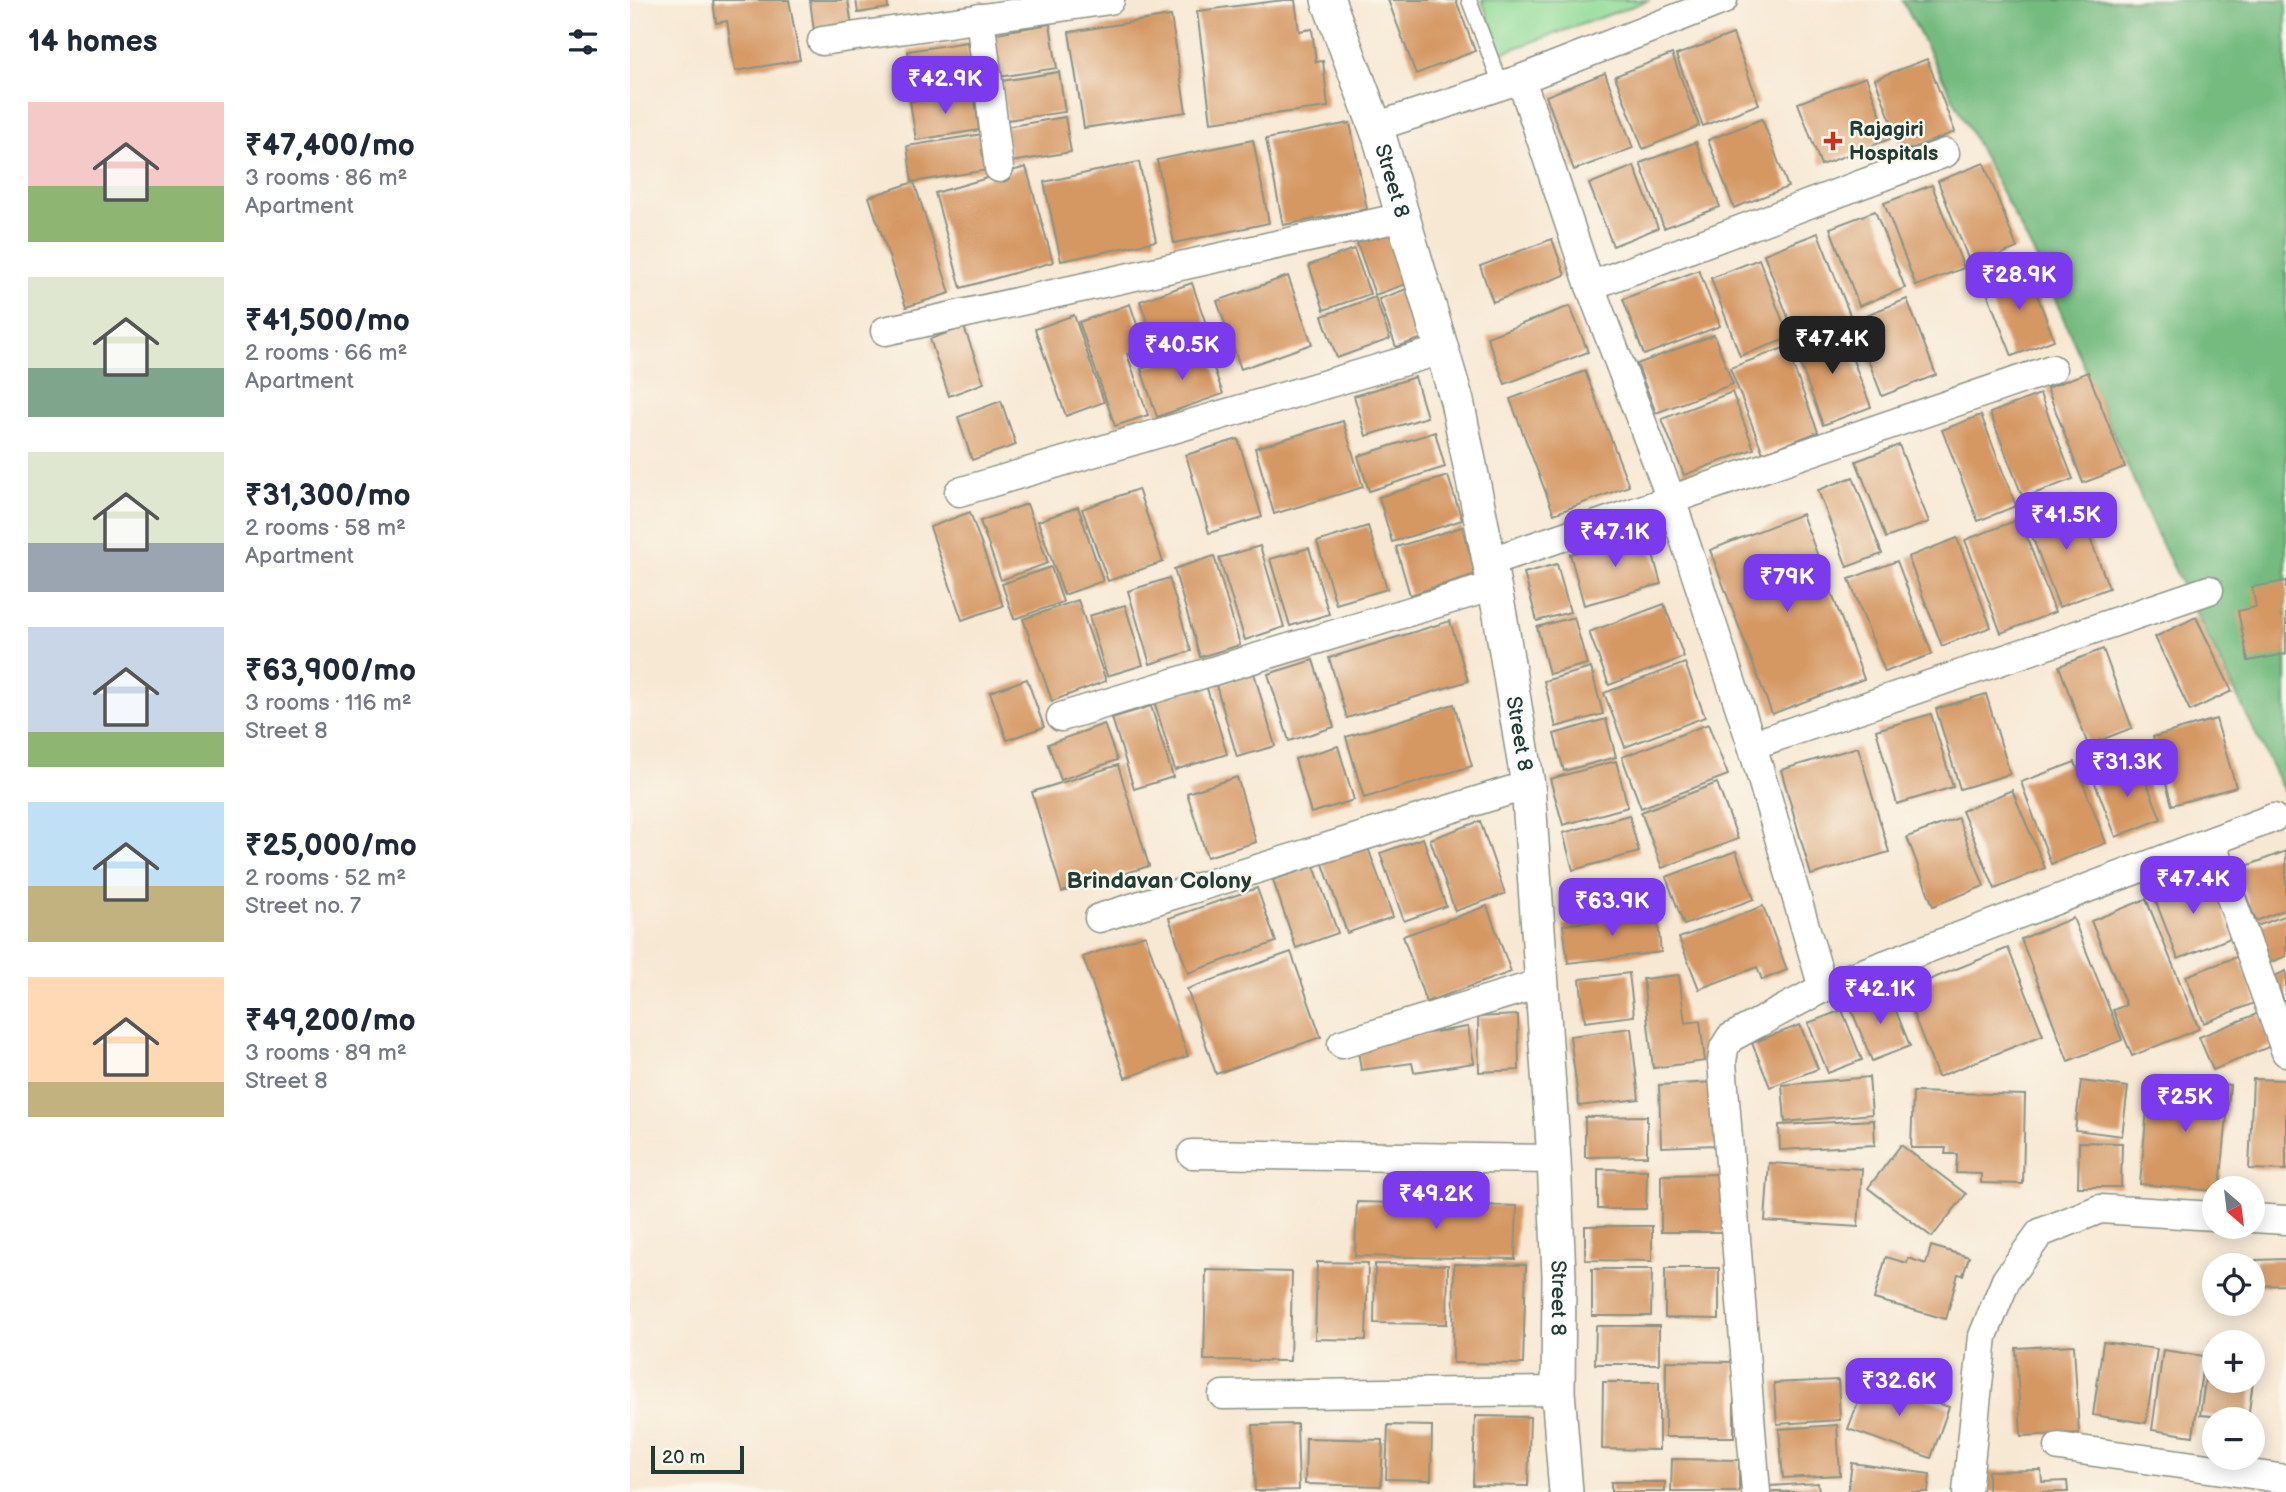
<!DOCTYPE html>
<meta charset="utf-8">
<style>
body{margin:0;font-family:"Balsamiq Sans",sans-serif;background:#f2f2f3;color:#1f2937;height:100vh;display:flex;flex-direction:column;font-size:26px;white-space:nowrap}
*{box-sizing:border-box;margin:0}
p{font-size:23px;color:#747a83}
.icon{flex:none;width:38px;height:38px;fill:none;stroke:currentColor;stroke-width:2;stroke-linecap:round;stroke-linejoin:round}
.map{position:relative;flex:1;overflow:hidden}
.side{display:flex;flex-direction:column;background:#fff;width:630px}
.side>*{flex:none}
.needle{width:46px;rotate:152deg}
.fabs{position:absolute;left:1572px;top:1176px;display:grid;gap:14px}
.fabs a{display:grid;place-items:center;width:63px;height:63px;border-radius:50%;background:#fff;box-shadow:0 4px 18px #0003;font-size:35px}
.scale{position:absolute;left:21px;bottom:18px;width:93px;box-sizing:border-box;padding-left:7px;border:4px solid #1f3d34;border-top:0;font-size:19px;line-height:24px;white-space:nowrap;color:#1f3d34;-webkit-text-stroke:5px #fbf7ec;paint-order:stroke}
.price{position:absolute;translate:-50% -60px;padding:0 16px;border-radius:14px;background:#7c3aed;color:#fff;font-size:23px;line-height:46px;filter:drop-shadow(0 2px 4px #0008)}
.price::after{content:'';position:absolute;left:50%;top:42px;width:21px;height:16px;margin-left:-10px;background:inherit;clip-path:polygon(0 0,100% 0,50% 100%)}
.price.active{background:#222;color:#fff}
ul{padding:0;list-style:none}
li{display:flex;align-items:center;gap:21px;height:175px;padding:0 28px}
li span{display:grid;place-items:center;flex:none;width:196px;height:140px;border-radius:0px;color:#555}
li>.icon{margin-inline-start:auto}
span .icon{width:84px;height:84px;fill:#fffc;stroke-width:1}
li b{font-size:30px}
h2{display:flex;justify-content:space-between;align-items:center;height:84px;padding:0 28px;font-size:30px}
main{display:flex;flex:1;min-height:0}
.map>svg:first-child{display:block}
.green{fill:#90db98;stroke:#588c66;stroke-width:2}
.forest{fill:#74bb80;stroke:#4a7c5a;stroke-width:2}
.building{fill:#d59863}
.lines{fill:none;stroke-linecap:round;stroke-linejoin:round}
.service-casing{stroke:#8b9284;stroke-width:17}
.minor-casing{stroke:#8b9284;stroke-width:31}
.tertiary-casing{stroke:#8b9284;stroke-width:36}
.service{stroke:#fff;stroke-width:14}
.minor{stroke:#fff;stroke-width:28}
.tertiary{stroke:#fff;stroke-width:33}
.poi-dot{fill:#c8321e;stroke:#fbf7ec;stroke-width:2.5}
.labels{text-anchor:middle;stroke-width:5;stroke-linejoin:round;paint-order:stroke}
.poi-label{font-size:21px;font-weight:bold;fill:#1f3d34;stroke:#fbf7ec;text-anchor:start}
.street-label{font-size:21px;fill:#1f3d34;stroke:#fbf7ec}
.neighbourhood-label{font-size:23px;font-weight:bold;fill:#1f3d34;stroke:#fbf7ec}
</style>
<main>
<section class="side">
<h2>14 homes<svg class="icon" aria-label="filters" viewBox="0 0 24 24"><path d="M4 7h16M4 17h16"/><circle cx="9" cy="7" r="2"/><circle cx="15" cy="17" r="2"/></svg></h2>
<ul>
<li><span style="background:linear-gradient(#f6c9c9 60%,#8fb573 0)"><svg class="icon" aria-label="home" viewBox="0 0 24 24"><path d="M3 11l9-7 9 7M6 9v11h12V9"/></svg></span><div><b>₹47,400/mo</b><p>3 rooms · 86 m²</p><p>Apartment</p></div></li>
<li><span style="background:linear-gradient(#dfe7d0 65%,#7fa58c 0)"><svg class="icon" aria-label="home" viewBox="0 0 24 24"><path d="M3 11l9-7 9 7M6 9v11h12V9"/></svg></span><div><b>₹41,500/mo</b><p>2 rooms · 66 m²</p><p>Apartment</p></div></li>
<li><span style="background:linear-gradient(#dfe7d0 65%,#9aa5b1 0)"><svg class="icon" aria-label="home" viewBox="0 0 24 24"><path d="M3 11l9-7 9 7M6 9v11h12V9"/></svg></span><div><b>₹31,300/mo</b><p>2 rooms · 58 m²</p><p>Apartment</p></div></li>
<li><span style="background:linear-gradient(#c9d6e8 75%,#8fb573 0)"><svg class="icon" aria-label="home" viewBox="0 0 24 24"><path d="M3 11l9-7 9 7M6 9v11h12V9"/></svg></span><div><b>₹63,900/mo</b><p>3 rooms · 116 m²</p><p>Street 8</p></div></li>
<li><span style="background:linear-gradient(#bfe0f5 60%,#c2b280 0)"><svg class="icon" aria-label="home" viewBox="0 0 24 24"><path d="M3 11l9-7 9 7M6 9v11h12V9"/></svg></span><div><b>₹25,000/mo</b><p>2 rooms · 52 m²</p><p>Street no. 7</p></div></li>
<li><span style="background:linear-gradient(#ffd9b3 75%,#c2b280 0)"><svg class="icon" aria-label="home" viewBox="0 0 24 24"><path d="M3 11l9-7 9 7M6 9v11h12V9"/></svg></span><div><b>₹49,200/mo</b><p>3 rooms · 89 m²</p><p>Street 8</p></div></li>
</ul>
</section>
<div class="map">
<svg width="1656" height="1492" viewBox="0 0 1656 1492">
<rect width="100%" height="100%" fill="#fbf7ec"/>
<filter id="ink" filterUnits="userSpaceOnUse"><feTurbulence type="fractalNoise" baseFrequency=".0143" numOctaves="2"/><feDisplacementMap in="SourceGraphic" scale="14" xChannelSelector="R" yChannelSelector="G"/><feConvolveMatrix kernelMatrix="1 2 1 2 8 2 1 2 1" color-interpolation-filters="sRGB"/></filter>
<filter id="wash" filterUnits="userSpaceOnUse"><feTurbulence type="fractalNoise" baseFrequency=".00686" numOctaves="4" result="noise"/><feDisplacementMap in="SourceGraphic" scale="28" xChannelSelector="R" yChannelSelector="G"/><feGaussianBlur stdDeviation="1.57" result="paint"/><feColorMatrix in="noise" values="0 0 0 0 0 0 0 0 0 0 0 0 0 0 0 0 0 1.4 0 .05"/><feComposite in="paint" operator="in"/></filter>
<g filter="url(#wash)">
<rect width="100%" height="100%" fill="#f7e8d3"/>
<path class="green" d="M852 0H1020L871 53Z"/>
<path class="forest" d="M1272 0H1656V795L1525 530 1413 271Z"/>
<g id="blocks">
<g class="building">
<path d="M83 0H159L170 60 105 71 97 21 86 23Z"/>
<path d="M180 0H218L222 26 184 31Z"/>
<path d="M226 0H257L258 8 228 13Z"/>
<path d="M654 0H665L669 31 682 29 686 62 693 61 698 107 581 122 567 11Z"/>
<path d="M758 0H826L845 51 786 74Z"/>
<path d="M541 16 556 112 454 128 439 32Z"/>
<path d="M420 24 427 68 368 77 361 34Z"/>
<path d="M1103 34 1129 104 1073 126 1046 55Z"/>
<path d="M337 42 344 86 284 96 278 51Z"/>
<path d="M1042 54 1069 126 1013 149 985 76Z"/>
<path d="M1297 59 1325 132 1273 152 1245 79Z"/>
<path d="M429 72 435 112 377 120 371 81Z"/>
<path d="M975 73 1003 148 944 170 916 96Z"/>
<path d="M1236 77 1260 139 1191 165 1168 103Z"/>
<path d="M344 92 349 130 286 140 280 101Z"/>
<path d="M435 117 441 152 381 162 375 127Z"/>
<path d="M1132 119 1158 187 1104 208 1078 140Z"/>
<path d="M720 123 737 209 653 225 636 139Z"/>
<path d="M353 134 358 170 282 182 277 146Z"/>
<path d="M623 140 639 223 544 243 527 160Z"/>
<path d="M1066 142 1090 207 1034 228 1010 163Z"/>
<path d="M509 162 526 241 431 261 414 182Z"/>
<path d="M1354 163 1387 248 1341 266 1308 181Z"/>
<path d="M1004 166 1028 228 983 246 959 184Z"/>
<path d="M396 167 423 262 331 288 305 193Z"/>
<path d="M284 182 320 293 276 307 239 197Z"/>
<path d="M1302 185 1334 268 1286 286 1254 203Z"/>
<path d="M1245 211 1275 288 1229 306 1200 228Z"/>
<path d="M764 230 782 282 745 295 727 243Z"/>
<path d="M1188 233 1220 315 1165 336 1134 254Z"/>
<path d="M922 239 935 275 863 302 850 266Z"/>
<path d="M724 249 740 294 694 310 679 265Z"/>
<path d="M1129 259 1159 338 1110 356 1081 278Z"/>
<path d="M1397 268 1424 340 1382 356 1354 285Z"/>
<path d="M1069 270 1090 326 1014 355 993 299Z"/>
<path d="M658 276 682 344 611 369 587 301Z"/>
<path d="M562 283 581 339 530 357 510 301Z"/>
<path d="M779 288 796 337 766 347 749 299Z"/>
<path d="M745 297 760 339 707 358 692 316Z"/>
<path d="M1277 299 1306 375 1252 396 1223 320Z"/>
<path d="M500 304 515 348 497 354 518 415 485 426 449 322Z"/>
<path d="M940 306 958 352 875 384 857 337Z"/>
<path d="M444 315 474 402 436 416 405 329Z"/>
<path d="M1210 326 1241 407 1193 425 1163 344Z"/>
<path d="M334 327 354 383 319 396 300 339Z"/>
<path d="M1084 335 1103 384 1026 413 1007 364Z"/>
<path d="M576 346 593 394 527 417 511 369Z"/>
<path d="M1156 347 1188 432 1133 453 1100 368Z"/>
<path d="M955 371 999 486 924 514 880 399Z"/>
<path d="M1458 372 1495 467 1453 483 1417 388Z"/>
<path d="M785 377 797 417 736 436 724 396Z"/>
<path d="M1102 392 1124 449 1054 475 1032 419Z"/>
<path d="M1410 394 1443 479 1393 498 1360 413Z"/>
<path d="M371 401 386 445 342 460 328 417Z"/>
<path d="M1351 415 1386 506 1348 521 1312 430Z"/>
<path d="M713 421 733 487 644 514 625 448Z"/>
<path d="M805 432 815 467 739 491 728 456Z"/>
<path d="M608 439 632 517 579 533 556 455Z"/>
<path d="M1269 445 1299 522 1256 538 1226 461Z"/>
<path d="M818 476 832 520 762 542 749 497Z"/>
<path d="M1223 477 1252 554 1217 567 1188 490Z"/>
<path d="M508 489 533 562 478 581 452 509Z"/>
<path d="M1444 496 1479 588 1429 607 1394 515Z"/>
<path d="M397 504 418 563 371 580 350 521Z"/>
<path d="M448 507 473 581 434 595 408 521Z"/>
<path d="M340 512 373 606 332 620 300 527Z"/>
<path d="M1172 514 1234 679 1142 714 1080 550Z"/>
<path d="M1390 519 1425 612 1371 633 1335 540Z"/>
<path d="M738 526 757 589 706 604 687 542Z"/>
<path d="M832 527 846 574 780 595 766 547Z"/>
<path d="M1017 533 1031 584 954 605 940 554Z"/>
<path d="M1327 538 1361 627 1312 646 1278 557Z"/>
<path d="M630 546 654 627 615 640 589 558Z"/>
<path d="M679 548 699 614 660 626 640 559Z"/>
<path d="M584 556 610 645 570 657 544 569Z"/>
<path d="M1267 561 1302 654 1255 672 1219 579Z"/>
<path d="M927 564 940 612 907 621 894 573Z"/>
<path d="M421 567 433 602 384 619 372 584Z"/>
<path d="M539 578 561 651 520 664 498 591Z"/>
<path d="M1656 581V654L1618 661 1608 611 1626 607 1622 587Z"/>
<path d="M448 600 476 681 422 701 393 619Z"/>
<path d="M1034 604 1054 657 979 685 959 632Z"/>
<path d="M495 605 513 665 477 676 459 616Z"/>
<path d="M944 617 957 664 919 674 907 627Z"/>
<path d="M1566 617 1602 691 1560 711 1525 637Z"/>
<path d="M820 621 838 681 717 718 699 658Z"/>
<path d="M1473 649 1502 728 1458 745 1429 666Z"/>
<path d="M683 660 704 727 659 741 638 674Z"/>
<path d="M1055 663 1075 717 995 747 974 693Z"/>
<path d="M961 668 973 714 926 727 914 681Z"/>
<path d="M624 673 645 746 607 757 586 685Z"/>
<path d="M397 679 414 727 377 740 360 692Z"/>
<path d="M576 685 597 754 545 770 524 701Z"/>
<path d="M1356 694 1380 774 1330 789 1306 709Z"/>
<path d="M824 704 842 766 734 798 716 737Z"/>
<path d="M521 706 543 777 504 789 482 718Z"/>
<path d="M1301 714 1323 787 1267 804 1246 730Z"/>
<path d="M976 719 986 757 934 771 924 734Z"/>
<path d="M1586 719 1606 787 1542 805 1523 737Z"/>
<path d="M474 724 487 760 431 780 418 744Z"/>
<path d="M1078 724 1098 775 1011 808 992 757Z"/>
<path d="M708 746 724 800 681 813 665 759Z"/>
<path d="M1228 747 1259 852 1181 875 1151 770Z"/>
<path d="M986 761 998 807 933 825 920 779Z"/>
<path d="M1508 761 1531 819 1486 837 1463 778Z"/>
<path d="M1445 762 1476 843 1421 864 1391 782Z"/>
<path d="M488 765 519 866 432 892 402 792Z"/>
<path d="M607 777 626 842 577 857 557 793Z"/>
<path d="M1087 783 1108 839 1032 868 1011 812Z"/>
<path d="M1382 790 1415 868 1365 889 1332 811Z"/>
<path d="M999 815 1009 852 943 870 933 833Z"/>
<path d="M1328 818 1354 886 1303 906 1277 837Z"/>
<path d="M850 821 875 894 825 911 800 839Z"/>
<path d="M793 838 816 906 774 921 750 853Z"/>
<path d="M737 845 763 917 717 933 692 861Z"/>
<path d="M1106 851 1124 899 1054 925 1036 877Z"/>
<path d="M1656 851V909L1626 921 1606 870Z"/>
<path d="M684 866 708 933 666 948 643 880Z"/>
<path d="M1578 872 1603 937 1548 959 1523 894Z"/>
<path d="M627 888 646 942 558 973 539 918Z"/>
<path d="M1516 899 1569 1029 1502 1056 1483 1010 1496 1005 1461 921Z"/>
<path d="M857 906 881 972 796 1002 773 936Z"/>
<path d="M1133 906 1157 970 1132 980 1127 967 1069 989 1049 938Z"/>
<path d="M1027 914 1031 952 938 963 933 925Z"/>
<path d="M1656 915V956L1636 964 1622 928Z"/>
<path d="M1443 918 1492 1040 1438 1061 1391 939Z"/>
<path d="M515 935 558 1056 495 1078 453 957Z"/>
<path d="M1378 948 1413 1035 1308 1077 1274 990Z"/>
<path d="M661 952 691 1037 586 1074 557 989Z"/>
<path d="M1609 956 1627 1002 1574 1023 1556 976Z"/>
<path d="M1656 971V1006L1644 976Z"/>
<path d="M999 973 1004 1016 955 1022 950 979Z"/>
<path d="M1049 975 1055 1023 1070 1021 1075 1061 1023 1068 1013 979Z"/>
<path d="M1258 991 1280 1046 1242 1061 1220 1006Z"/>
<path d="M1212 1010 1232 1060 1198 1073 1178 1023Z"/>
<path d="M1629 1013 1641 1046 1583 1070 1569 1037Z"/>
<path d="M888 1015 889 1070 849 1072 848 1017Z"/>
<path d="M1170 1025 1188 1069 1140 1087 1122 1043Z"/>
<path d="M838 1027 844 1063 784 1072 782 1063 731 1070 727 1044Z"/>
<path d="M1001 1028 1009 1099 949 1106 940 1036Z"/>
<path d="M1239 1077 1242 1114 1155 1122 1152 1085Z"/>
<path d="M1520 1077 1600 1085 1590 1188H1584V1191L1510 1184Z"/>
<path d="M1623 1079 1656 1080V1170L1619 1169Z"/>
<path d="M1451 1081 1498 1087 1492 1136 1445 1130Z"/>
<path d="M1085 1082 1087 1145 1031 1147 1029 1085Z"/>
<path d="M1283 1092 1395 1095 1393 1184 1351 1183V1174L1326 1173 1327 1154H1315L1316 1148H1281Z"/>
<path d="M1017 1116V1156L955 1157V1117Z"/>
<path d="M1244 1120 1245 1145 1150 1150 1149 1125Z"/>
<path d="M1449 1142 1492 1143 1491 1187H1448Z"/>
<path d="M1271 1145 1336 1194 1302 1237 1238 1188Z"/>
<path d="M1139 1163 1232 1169 1228 1227 1135 1221Z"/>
<path d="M968 1169 1017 1170 1016 1209H968Z"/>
<path d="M1095 1174V1232H1031V1175Z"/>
<path d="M727 1202 887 1206 885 1259 725 1256Z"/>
<path d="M955 1226H1022V1261L955 1260Z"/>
<path d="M1301 1246 1339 1257 1333 1275 1328 1274 1316 1319 1244 1299 1256 1257 1277 1263 1278 1258 1296 1264Z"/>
<path d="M1656 1259V1285L1626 1286V1260Z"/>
<path d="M687 1262 738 1263 736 1340 685 1339Z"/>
<path d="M745 1264 818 1265 817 1324 744 1323Z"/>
<path d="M824 1264 896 1265 893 1364 823 1363Z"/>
<path d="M1035 1268H1089V1319L1035 1318Z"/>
<path d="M962 1269H1022L1021 1316H962Z"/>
<path d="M576 1270 662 1272 660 1361 574 1360Z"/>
<path d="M966 1326H1029V1364H965Z"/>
<path d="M1473 1342 1527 1349 1516 1423 1463 1415Z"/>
<path d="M1444 1345 1449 1433 1391 1436 1386 1348Z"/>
<path d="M1580 1345H1584V1381H1623L1618 1419 1570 1415Z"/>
<path d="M1533 1350 1574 1356 1563 1436 1522 1430Z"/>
<path d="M1036 1361 1104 1362V1437H1035Z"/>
<path d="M1237 1378 1319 1407 1301 1458 1218 1429Z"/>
<path d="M1208 1380 1210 1420 1147 1424 1144 1383Z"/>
<path d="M973 1382H1029V1450L972 1449Z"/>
<path d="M845 1416 900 1417 898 1486 843 1485Z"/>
<path d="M667 1424 669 1490 625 1491 623 1425Z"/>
<path d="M758 1425 802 1426 801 1480 756 1479Z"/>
<path d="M1207 1425 1210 1475 1153 1478 1149 1429Z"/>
<path d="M676 1438 753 1440 751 1486 675 1484Z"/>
<path d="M1042 1459 1109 1460V1492H1041Z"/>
<path d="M1222 1463 1300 1474 1298 1492H1218Z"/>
<path d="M1411 1470 1412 1482 1437 1481 1438 1492H1358V1471Z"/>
<rect x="981" y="1482" width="54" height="10"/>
<path d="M1188 1483 1189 1492H1140V1486Z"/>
</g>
</g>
</g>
<g filter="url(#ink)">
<use href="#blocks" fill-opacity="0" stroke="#8b9284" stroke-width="2"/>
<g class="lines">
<defs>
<path id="service" d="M839 0 871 85"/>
<g id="minor">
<path d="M350 18 369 168"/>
<path d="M192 41 480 0"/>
<path d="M891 79 960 286 1041 499 1122 745 1193 988"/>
<path d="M745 127 891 79 1093 0"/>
<path d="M960 286 1315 153"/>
<path d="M255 331 773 217"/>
<path d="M329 492 812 350"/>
<path d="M859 562 1422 369"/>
<path d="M431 717 864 586"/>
<path d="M1122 745 1579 590"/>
<path d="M1581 842 1656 1052"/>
<path d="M469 918 898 785"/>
<path d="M712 1044 912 983"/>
<path d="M562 1154 924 1159"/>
<path d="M1622 1218 1656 1220"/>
<path d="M593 1395 928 1391"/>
<path d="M1429 1447 1656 1479"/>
<path d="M1126 1492 1092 1062 1094 1048 1100 1038 1193 988 1643 818"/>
<path d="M1337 1492 1353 1336 1376 1280 1410 1233 1470 1209 1584 1216"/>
</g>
<g id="tertiary">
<path id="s1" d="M698 0 750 139 827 401 870 615 898 785 924 1159 929 1276 928 1391 936 1492"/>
</g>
</defs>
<use href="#service" class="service-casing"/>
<use href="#minor" class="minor-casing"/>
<use href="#tertiary" class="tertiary-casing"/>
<use href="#service" class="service"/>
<use href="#minor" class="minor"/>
<use href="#tertiary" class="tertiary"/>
</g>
</g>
<path class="poi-dot" d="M1199.5 130.5h7v7h7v7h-7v7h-7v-7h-7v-7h7z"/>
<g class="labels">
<g class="poi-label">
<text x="1219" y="136">Rajagiri<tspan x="1219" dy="24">Hospitals</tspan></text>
</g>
<g class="street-label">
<text dy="7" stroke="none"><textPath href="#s1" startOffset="192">Street 8</textPath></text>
<text dy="7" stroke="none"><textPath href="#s1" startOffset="760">Street 8</textPath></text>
<text dy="7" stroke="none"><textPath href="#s1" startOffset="1326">Street 8</textPath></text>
</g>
<g class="neighbourhood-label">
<text x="529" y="888">Brindavan Colony</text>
</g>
</g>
</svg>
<div class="fabs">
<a><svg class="needle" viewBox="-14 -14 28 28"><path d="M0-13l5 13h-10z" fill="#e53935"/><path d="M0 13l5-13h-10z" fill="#747a83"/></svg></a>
<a><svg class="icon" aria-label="locate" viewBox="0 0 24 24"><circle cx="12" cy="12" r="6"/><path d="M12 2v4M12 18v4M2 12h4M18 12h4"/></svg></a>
<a>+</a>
<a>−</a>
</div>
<div class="scale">20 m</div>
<b class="price" style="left:315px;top:116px">₹42.9K</b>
<b class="price" style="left:1389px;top:312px">₹28.9K</b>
<b class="price active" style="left:1202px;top:376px">₹47.4K</b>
<b class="price" style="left:552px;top:382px">₹40.5K</b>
<b class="price" style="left:1436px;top:552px">₹41.5K</b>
<b class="price" style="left:985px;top:569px">₹47.1K</b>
<b class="price" style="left:1157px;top:614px">₹79K</b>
<b class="price" style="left:1497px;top:799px">₹31.3K</b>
<b class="price" style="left:1563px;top:916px">₹47.4K</b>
<b class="price" style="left:982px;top:938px">₹63.9K</b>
<b class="price" style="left:1250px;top:1026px">₹42.1K</b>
<b class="price" style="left:1555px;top:1134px">₹25K</b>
<b class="price" style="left:806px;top:1231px">₹49.2K</b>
<b class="price" style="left:1269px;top:1418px">₹32.6K</b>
</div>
</main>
